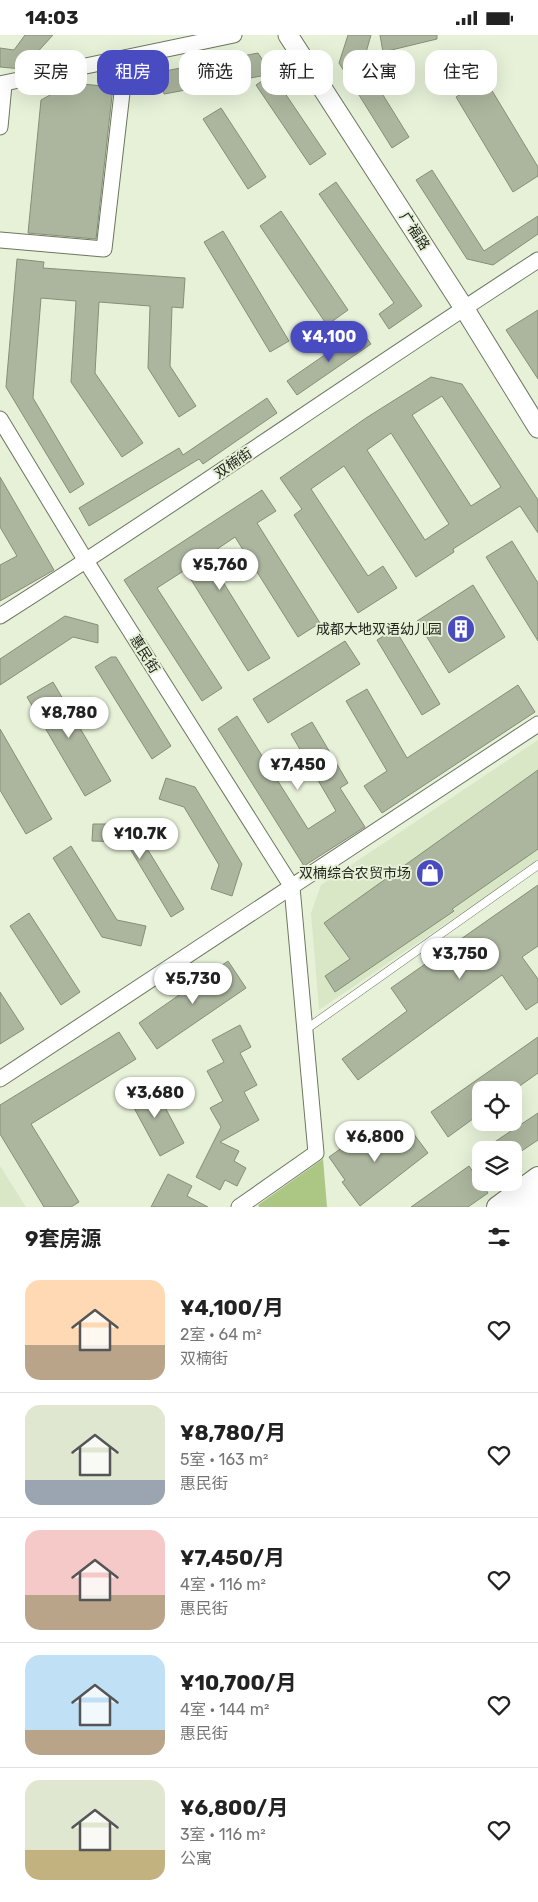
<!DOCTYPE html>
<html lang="zh">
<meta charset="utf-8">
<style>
body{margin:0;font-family:Rubik,"Noto Sans SC",sans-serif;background:#f6f6f6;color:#222;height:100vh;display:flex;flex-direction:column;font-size:19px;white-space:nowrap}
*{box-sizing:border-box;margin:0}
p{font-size:16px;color:#767676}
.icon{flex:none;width:28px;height:28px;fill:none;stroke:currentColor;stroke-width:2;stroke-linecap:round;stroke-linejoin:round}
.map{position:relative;height:1172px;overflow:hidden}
.drawer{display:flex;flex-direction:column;background:#fff;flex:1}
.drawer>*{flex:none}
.top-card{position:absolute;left:15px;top:15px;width:509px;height:45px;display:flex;gap:10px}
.buttons{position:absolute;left:472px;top:1046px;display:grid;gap:10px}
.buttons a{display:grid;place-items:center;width:50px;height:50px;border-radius:10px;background:#fff;box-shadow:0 5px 20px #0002;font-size:25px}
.price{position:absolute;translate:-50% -42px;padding:0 11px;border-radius:18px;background:#fff;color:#222;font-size:16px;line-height:32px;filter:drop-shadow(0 1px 2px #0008)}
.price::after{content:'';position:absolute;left:50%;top:30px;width:15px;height:11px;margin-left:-8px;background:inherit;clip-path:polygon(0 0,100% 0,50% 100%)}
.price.current{background:#494bc1;color:#fff}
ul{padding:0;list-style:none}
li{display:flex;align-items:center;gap:15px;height:125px;padding:0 25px}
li+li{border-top:1px solid #e0e0e0}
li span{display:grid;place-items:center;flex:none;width:140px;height:100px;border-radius:15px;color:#555}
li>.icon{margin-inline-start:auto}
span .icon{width:60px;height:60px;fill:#fffc;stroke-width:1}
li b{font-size:21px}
h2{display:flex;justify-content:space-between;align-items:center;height:60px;padding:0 25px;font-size:21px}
.chip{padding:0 18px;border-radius:15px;background:#fff;box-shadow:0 5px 20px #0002;font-size:18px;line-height:45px}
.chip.current{background:#494bc1;color:#fff}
.status{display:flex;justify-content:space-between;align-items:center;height:35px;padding:0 25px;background:#fff;direction:ltr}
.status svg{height:14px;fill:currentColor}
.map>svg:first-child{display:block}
.built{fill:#d9e7c6}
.green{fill:#abc783}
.building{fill:#acb69e;stroke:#858f78;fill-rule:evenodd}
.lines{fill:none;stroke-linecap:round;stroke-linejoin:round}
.service-casing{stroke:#6d7760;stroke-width:9}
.minor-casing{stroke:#6d7760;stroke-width:17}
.tertiary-casing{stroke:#6d7760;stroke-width:21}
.secondary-casing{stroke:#6d7760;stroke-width:22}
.trunk-casing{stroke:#6d7760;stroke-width:26}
.service{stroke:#fff;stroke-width:8}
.minor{stroke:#fff;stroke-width:15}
.tertiary{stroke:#fff;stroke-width:19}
.secondary{stroke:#fff;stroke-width:20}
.trunk{stroke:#fff;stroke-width:24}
.labels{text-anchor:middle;stroke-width:4;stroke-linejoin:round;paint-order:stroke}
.street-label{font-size:14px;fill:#1d2118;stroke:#e6f1d8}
.poi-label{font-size:14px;fill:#1d2118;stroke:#e6f1d8;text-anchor:end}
</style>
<div class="status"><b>14:03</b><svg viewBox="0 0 49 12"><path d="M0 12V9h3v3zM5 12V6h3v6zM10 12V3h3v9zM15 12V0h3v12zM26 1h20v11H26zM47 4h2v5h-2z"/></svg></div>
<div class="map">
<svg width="538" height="1172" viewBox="0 0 538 1172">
<rect width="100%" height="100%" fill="#e6f1d8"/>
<g class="built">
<path d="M538 705V826L319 975 311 878 321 850Z"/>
<path d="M0 1131 26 1172H0Z"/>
</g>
<path class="green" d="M323 1124 327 1172H259L258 1170Z"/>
<g class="building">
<path d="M25 0H53L22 34 0 32V13L14 15Z"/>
<path d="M348 0H371L365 21 360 23 409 102 392 113 339 28Z"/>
<path d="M380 0H437V4L383 17Z"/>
<path d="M258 18 272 39 164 59 160 37Z"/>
<path d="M272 39 326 119 310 130 256 50Z"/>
<path d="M485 44 538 132V141L513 157 456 62Z"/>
<path d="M72 48 113 52 96 204 28 198 41 65Z"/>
<path d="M221 73 266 142 248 154 203 84Z"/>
<path d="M432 135 484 216 538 181V199L493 230 467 224 416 145Z"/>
<path d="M336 147 422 271 389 294 379 279 394 268 319 159Z"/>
<path d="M281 176 348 275 327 290 260 191Z"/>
<path d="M223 196 289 306 270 317 204 207Z"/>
<path d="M17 224 44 227 43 233 185 243 183 273 172 272 170 331 196 371 179 382 148 333 150 271 99 267 95 338 143 408 122 422 71 347 76 266 41 263 33 363 84 449 70 458 6 352Z"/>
<path d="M538 275V344L506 295Z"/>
<path d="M361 295 371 309 297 360 287 346Z"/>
<path d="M431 342 462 349 538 465V498L520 471 453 514 454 517 416 542 344 431 311 454 368 541 383 531 397 553 358 578 294 480 302 474 280 443 366 383ZM442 361 501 452 471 471 412 380ZM391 398 449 489 425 505 367 415Z"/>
<path d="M267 363 277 378 203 429 199 424 89 491 79 473 179 413 183 420Z"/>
<path d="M0 442 54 535 0 566V530L17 521 0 492Z"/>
<path d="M262 455 276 476 257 488 320 588 298 602 235 502 207 521 270 623 248 636 185 535 157 553 222 653 202 666 124 545Z"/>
<path d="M512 506 538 548V606L486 522Z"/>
<path d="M473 550 505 602 449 638 417 586Z"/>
<path d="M65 581 98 590V608L73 602 0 650V624Z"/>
<path d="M395 594 440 669 422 680 377 605Z"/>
<path d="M345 606 360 629 268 688 253 664Z"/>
<path d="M111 622H116L171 711 152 724 95 632Z"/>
<path d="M53 647 111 746 85 761 27 662Z"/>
<path d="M518 650 535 677 382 778 364 751 387 736 346 666 367 654 407 723Z"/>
<path d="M237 681 308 794 336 776 291 699 312 687 348 748 340 753 365 792 304 831 218 694Z"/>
<path d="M0 694 52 784 26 799 0 755Z"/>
<path d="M538 735V814L452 874 454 876 335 957 325 941 350 924 324 888Z"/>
<path d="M166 743 195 752 242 829 232 861 211 854 219 830 184 772 159 764Z"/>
<path d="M93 789H132L184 874 171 882 126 807 92 806Z"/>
<path d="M71 811 117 885 146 891 141 911 102 902 53 823Z"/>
<path d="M538 850V911L522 922 538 944V967L526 975 502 940 358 1045 342 1024 407 976 391 953Z"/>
<path d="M29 878 80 957 61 970 10 891Z"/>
<path d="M228 926 246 953 157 1014 139 988Z"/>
<path d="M0 957 24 994 0 1009Z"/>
<path d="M240 990 251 1012 240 1018 257 1050 244 1057 259 1085 220 1107 239 1116 234 1126 246 1133 237 1151 225 1145 220 1155 196 1142 221 1092 210 1073 223 1066 207 1036 224 1027 212 1005Z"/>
<path d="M119 997 136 1024 31 1089 79 1167 71 1172H44L0 1099V1070Z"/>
<path d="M538 1002V1038L514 1055H481V1078L448 1102 431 1077Z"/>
<path d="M151 1046 184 1108 160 1121 127 1060Z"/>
<path d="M538 1078V1105L514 1121V1115H498L493 1108Z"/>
<path d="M410 1094 428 1118 360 1171 342 1147 345 1145 329 1122 367 1095 382 1116Z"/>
<path d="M469 1131 488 1158 468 1172H411Z"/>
<path d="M168 1139 192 1151 187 1161 208 1172H151Z"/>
</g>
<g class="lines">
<defs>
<path id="service" d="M305 995 538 830"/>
<g id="minor">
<path d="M0 49 234 0"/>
<path d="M0 92 4 50"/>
<path d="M0 205 104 214 126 23"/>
<path d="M0 384 86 526 292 852 316 1118 239 1172"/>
<path d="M0 581C181 466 357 342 538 225"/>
<path d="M0 1044 538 689"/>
</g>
<path id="tertiary" d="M288 0 464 273 538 393"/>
<path id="secondary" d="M497 1172 538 1142"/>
<path id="trunk" d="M525 1172 538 1162"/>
</defs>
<use href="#service" class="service-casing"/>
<use href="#minor" class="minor-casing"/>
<use href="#tertiary" class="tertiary-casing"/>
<use href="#secondary" class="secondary-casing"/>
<use href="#trunk" class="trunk-casing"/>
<use href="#service" class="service"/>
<use href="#minor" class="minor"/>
<use href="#tertiary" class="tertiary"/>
<use href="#secondary" class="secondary"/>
<use href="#trunk" class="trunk"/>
</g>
<defs>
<symbol id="building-disc" viewBox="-11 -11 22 22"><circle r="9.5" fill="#494bc1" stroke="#e6f1d8"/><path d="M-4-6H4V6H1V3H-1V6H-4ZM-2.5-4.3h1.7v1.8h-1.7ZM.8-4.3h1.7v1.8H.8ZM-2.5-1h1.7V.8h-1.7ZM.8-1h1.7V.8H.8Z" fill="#fff"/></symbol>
<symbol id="shop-disc" viewBox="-11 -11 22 22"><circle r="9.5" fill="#494bc1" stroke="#e6f1d8"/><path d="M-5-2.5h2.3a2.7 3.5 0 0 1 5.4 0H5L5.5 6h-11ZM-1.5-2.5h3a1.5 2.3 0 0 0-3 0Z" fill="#fff"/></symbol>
</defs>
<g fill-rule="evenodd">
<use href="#building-disc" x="445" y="578" width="32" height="32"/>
<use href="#shop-disc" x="414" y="822" width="32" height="32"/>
</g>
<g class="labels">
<g class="street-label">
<text transform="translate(415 196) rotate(57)" y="5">广福路</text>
<text transform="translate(233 428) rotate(-34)" y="5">双楠街</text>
<text transform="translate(145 619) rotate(58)" y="5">惠民街</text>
</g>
<g class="poi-label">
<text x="442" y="599">成都大地双语幼儿园</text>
<text x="411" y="843">双楠综合农贸市场</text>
</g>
</g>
</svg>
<div class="buttons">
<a><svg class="icon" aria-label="locate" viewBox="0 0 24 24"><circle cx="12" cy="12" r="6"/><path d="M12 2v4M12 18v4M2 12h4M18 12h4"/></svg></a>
<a><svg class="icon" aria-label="layers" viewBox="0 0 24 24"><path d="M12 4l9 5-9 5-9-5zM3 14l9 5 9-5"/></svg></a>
</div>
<b class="price current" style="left:329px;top:328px">¥4,100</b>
<b class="price" style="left:220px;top:556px">¥5,760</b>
<b class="price" style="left:69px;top:704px">¥8,780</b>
<b class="price" style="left:298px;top:756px">¥7,450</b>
<b class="price" style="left:140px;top:825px">¥10.7K</b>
<b class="price" style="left:460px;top:945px">¥3,750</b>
<b class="price" style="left:193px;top:970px">¥5,730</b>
<b class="price" style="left:155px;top:1084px">¥3,680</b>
<b class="price" style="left:375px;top:1128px">¥6,800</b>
<div class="top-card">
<a class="chip">买房</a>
<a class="chip current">租房</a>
<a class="chip">筛选</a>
<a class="chip">新上</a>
<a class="chip">公寓</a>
<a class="chip">住宅</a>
</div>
</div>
<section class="drawer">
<h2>9套房源<svg class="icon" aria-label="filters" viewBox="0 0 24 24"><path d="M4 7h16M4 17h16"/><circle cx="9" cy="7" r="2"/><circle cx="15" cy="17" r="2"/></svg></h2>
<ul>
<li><span style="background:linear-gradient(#ffd9b3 65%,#b9a48a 0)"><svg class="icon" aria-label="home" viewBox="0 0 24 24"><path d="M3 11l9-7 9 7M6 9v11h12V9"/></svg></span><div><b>¥4,100/月</b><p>2室 · 64 m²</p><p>双楠街</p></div><svg class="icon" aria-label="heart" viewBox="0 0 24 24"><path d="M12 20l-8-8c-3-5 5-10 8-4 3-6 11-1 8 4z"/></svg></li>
<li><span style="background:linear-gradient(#dfe7d0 75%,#9aa5b1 0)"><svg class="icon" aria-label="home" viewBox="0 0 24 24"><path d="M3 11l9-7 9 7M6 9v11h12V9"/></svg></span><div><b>¥8,780/月</b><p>5室 · 163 m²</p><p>惠民街</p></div><svg class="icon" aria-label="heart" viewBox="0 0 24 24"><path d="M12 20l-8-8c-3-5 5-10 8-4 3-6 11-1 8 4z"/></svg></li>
<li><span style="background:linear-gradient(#f6c9c9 65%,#b9a48a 0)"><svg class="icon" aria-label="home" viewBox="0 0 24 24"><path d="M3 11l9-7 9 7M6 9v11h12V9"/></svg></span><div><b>¥7,450/月</b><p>4室 · 116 m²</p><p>惠民街</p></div><svg class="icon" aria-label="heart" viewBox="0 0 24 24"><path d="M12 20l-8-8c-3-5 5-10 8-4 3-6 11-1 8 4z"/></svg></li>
<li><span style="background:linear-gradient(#bfe0f5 75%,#b9a48a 0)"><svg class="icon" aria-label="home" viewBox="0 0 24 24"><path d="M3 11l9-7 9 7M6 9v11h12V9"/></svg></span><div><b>¥10,700/月</b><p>4室 · 144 m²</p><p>惠民街</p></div><svg class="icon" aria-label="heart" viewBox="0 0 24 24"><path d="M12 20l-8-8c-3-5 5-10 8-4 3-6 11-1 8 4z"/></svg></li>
<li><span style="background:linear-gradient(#dfe7d0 70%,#c2b280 0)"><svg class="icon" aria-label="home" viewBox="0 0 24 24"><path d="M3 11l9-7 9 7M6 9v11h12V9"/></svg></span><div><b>¥6,800/月</b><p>3室 · 116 m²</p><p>公寓</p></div><svg class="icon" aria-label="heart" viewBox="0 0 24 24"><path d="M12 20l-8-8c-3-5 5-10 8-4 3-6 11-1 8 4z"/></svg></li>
</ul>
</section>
